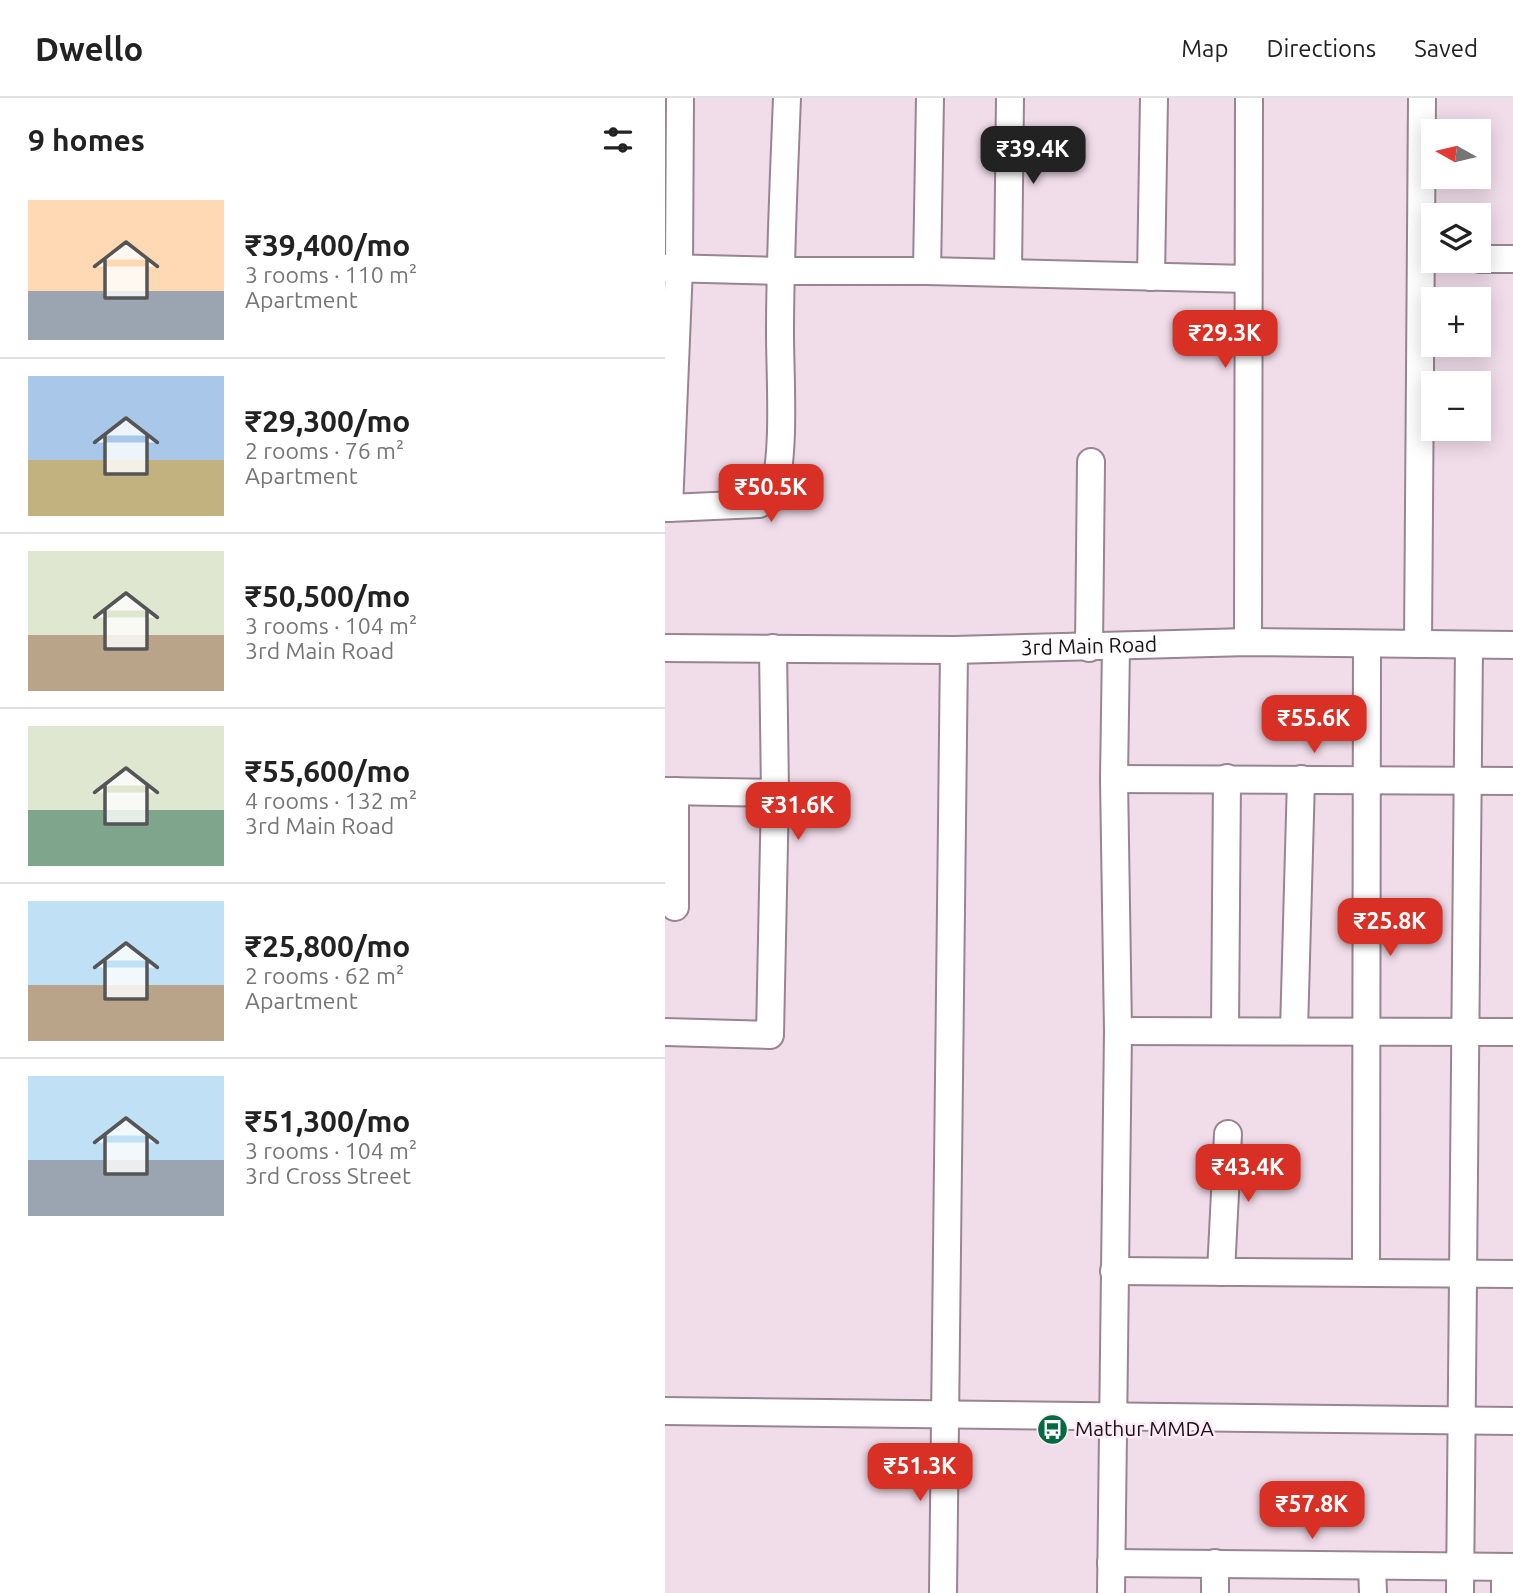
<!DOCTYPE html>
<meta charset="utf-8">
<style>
body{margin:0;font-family:Ubuntu,sans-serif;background:#f6f6f6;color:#222;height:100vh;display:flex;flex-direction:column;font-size:26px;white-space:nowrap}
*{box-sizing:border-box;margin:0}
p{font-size:23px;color:#767676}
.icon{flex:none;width:38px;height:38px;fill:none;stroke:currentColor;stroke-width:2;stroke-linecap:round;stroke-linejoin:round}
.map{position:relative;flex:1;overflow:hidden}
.sheet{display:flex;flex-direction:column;background:#fff;width:665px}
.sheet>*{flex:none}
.needle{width:46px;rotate:278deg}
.fabs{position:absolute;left:756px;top:21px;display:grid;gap:14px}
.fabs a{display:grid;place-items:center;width:70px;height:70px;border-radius:0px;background:#fff;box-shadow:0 4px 18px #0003;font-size:35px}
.price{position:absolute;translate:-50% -60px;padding:0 16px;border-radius:14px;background:#d93025;color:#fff;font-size:23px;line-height:46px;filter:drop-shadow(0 2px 4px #0008)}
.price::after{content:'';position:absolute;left:50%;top:42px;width:21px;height:16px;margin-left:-10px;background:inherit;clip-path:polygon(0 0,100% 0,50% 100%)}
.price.active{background:#222;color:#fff}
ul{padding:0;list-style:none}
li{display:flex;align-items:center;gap:21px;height:175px;padding:0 28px}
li+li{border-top:2px solid #e0e0e0}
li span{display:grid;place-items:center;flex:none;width:196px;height:140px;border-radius:0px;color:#555}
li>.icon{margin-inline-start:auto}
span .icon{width:84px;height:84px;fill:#fffc;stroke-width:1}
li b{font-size:30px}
h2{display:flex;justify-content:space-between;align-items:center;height:84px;padding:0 28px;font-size:30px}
header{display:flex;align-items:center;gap:42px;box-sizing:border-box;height:98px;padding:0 35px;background:#fff;border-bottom:2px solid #e0e0e0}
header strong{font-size:33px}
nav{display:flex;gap:38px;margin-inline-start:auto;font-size:24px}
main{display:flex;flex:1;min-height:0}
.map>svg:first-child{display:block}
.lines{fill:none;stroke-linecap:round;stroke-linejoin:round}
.minor-casing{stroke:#978591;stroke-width:30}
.minor{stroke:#fff;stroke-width:26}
.labels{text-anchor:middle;stroke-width:5;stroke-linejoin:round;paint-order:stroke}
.street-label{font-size:21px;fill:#191216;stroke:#feeaf7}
.poi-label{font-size:21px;fill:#191216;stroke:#feeaf7;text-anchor:start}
</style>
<header>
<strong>Dwello</strong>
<nav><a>Map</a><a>Directions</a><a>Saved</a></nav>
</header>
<main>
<section class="sheet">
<h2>9 homes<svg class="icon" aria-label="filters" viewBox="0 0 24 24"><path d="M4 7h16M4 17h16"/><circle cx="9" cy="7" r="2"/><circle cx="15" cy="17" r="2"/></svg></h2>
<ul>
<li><span style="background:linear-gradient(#ffd9b3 65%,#9aa5b1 0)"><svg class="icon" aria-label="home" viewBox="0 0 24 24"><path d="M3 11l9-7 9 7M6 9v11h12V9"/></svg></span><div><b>₹39,400/mo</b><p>3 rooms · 110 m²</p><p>Apartment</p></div></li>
<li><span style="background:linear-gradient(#a9c7e8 60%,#c2b280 0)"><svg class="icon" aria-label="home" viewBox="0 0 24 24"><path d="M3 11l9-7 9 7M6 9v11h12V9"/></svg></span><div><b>₹29,300/mo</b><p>2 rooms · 76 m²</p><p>Apartment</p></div></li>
<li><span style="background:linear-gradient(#dfe7d0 60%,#b9a48a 0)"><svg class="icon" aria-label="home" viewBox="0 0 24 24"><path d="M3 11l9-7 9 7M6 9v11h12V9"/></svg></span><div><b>₹50,500/mo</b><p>3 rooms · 104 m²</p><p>3rd Main Road</p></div></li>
<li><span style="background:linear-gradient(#dfe7d0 60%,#7fa58c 0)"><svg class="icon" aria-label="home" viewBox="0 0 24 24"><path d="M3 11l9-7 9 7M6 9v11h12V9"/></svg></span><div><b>₹55,600/mo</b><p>4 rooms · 132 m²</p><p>3rd Main Road</p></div></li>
<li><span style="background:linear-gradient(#bfe0f5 60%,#b9a48a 0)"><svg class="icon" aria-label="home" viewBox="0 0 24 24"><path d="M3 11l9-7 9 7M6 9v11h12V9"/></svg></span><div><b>₹25,800/mo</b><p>2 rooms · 62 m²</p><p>Apartment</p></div></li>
<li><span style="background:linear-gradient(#bfe0f5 60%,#9aa5b1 0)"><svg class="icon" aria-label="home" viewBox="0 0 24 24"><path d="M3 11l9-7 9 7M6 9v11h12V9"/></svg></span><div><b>₹51,300/mo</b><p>3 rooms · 104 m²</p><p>3rd Cross Street</p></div></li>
</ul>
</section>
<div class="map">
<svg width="848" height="1495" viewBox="0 0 848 1495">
<rect width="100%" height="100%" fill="#f1ddea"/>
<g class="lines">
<defs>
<g id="minor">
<path d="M814 161H848"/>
<path d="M0 170 115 173H262L583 181"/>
<path d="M262 173 265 0"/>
<path d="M343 175 345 0"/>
<path d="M486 179 489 0"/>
<path d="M0 410H4L14 169 15 0"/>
<path d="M4 410 94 406 107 400C121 359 115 281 115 235 115 157 119 78 122 0"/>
<path d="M583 544 584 0"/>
<path d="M753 546 757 0"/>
<path id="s1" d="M0 550 289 552 583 544 848 547"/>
<path d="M424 550 426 364"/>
<path d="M449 681 848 683"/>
<path d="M0 693 110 695"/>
<path d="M10 809V693"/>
<path d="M453 933 848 934"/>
<path d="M560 933 562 680"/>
<path d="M629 933 636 681"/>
<path d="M0 934 105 937 110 695 108 550"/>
<path d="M449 1173 848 1176"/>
<path d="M556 1174 563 1036"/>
<path d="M701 1175 702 546"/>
<path d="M0 1313 848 1323"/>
<path d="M446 1465 848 1469"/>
<path d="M550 1465V1495"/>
<path d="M707 1468 708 1495"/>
<path d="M278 1495 289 552"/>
<path d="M446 1495 453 933 449 681 451 549"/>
<path d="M795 1495 804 547"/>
<path d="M840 1495V1469"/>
</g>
</defs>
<use href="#minor" class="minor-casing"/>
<use href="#minor" class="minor"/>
</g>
<defs>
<symbol id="bus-disc" viewBox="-11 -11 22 22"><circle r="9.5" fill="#036b42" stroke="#feeaf7"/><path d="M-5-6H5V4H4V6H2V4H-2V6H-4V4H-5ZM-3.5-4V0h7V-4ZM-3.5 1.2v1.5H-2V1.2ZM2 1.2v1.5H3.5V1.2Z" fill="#fff"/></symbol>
</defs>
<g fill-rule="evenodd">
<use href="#bus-disc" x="370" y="1314" width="35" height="35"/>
</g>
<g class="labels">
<g class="street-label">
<text dy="7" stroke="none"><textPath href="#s1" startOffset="424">3rd Main Road</textPath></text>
</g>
<g class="poi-label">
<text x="410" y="1338">Mathur MMDA</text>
</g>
</g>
</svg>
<div class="fabs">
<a><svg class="needle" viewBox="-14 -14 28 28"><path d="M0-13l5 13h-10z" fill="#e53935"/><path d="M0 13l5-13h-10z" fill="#767676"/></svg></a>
<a><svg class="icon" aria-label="layers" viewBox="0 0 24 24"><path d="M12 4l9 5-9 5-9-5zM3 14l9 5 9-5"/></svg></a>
<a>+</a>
<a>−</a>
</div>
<b class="price active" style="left:368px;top:88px">₹39.4K</b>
<b class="price" style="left:560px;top:272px">₹29.3K</b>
<b class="price" style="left:106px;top:426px">₹50.5K</b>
<b class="price" style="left:649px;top:657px">₹55.6K</b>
<b class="price" style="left:133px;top:744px">₹31.6K</b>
<b class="price" style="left:725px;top:860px">₹25.8K</b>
<b class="price" style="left:583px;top:1106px">₹43.4K</b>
<b class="price" style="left:255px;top:1405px">₹51.3K</b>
<b class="price" style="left:647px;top:1443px">₹57.8K</b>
</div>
</main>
